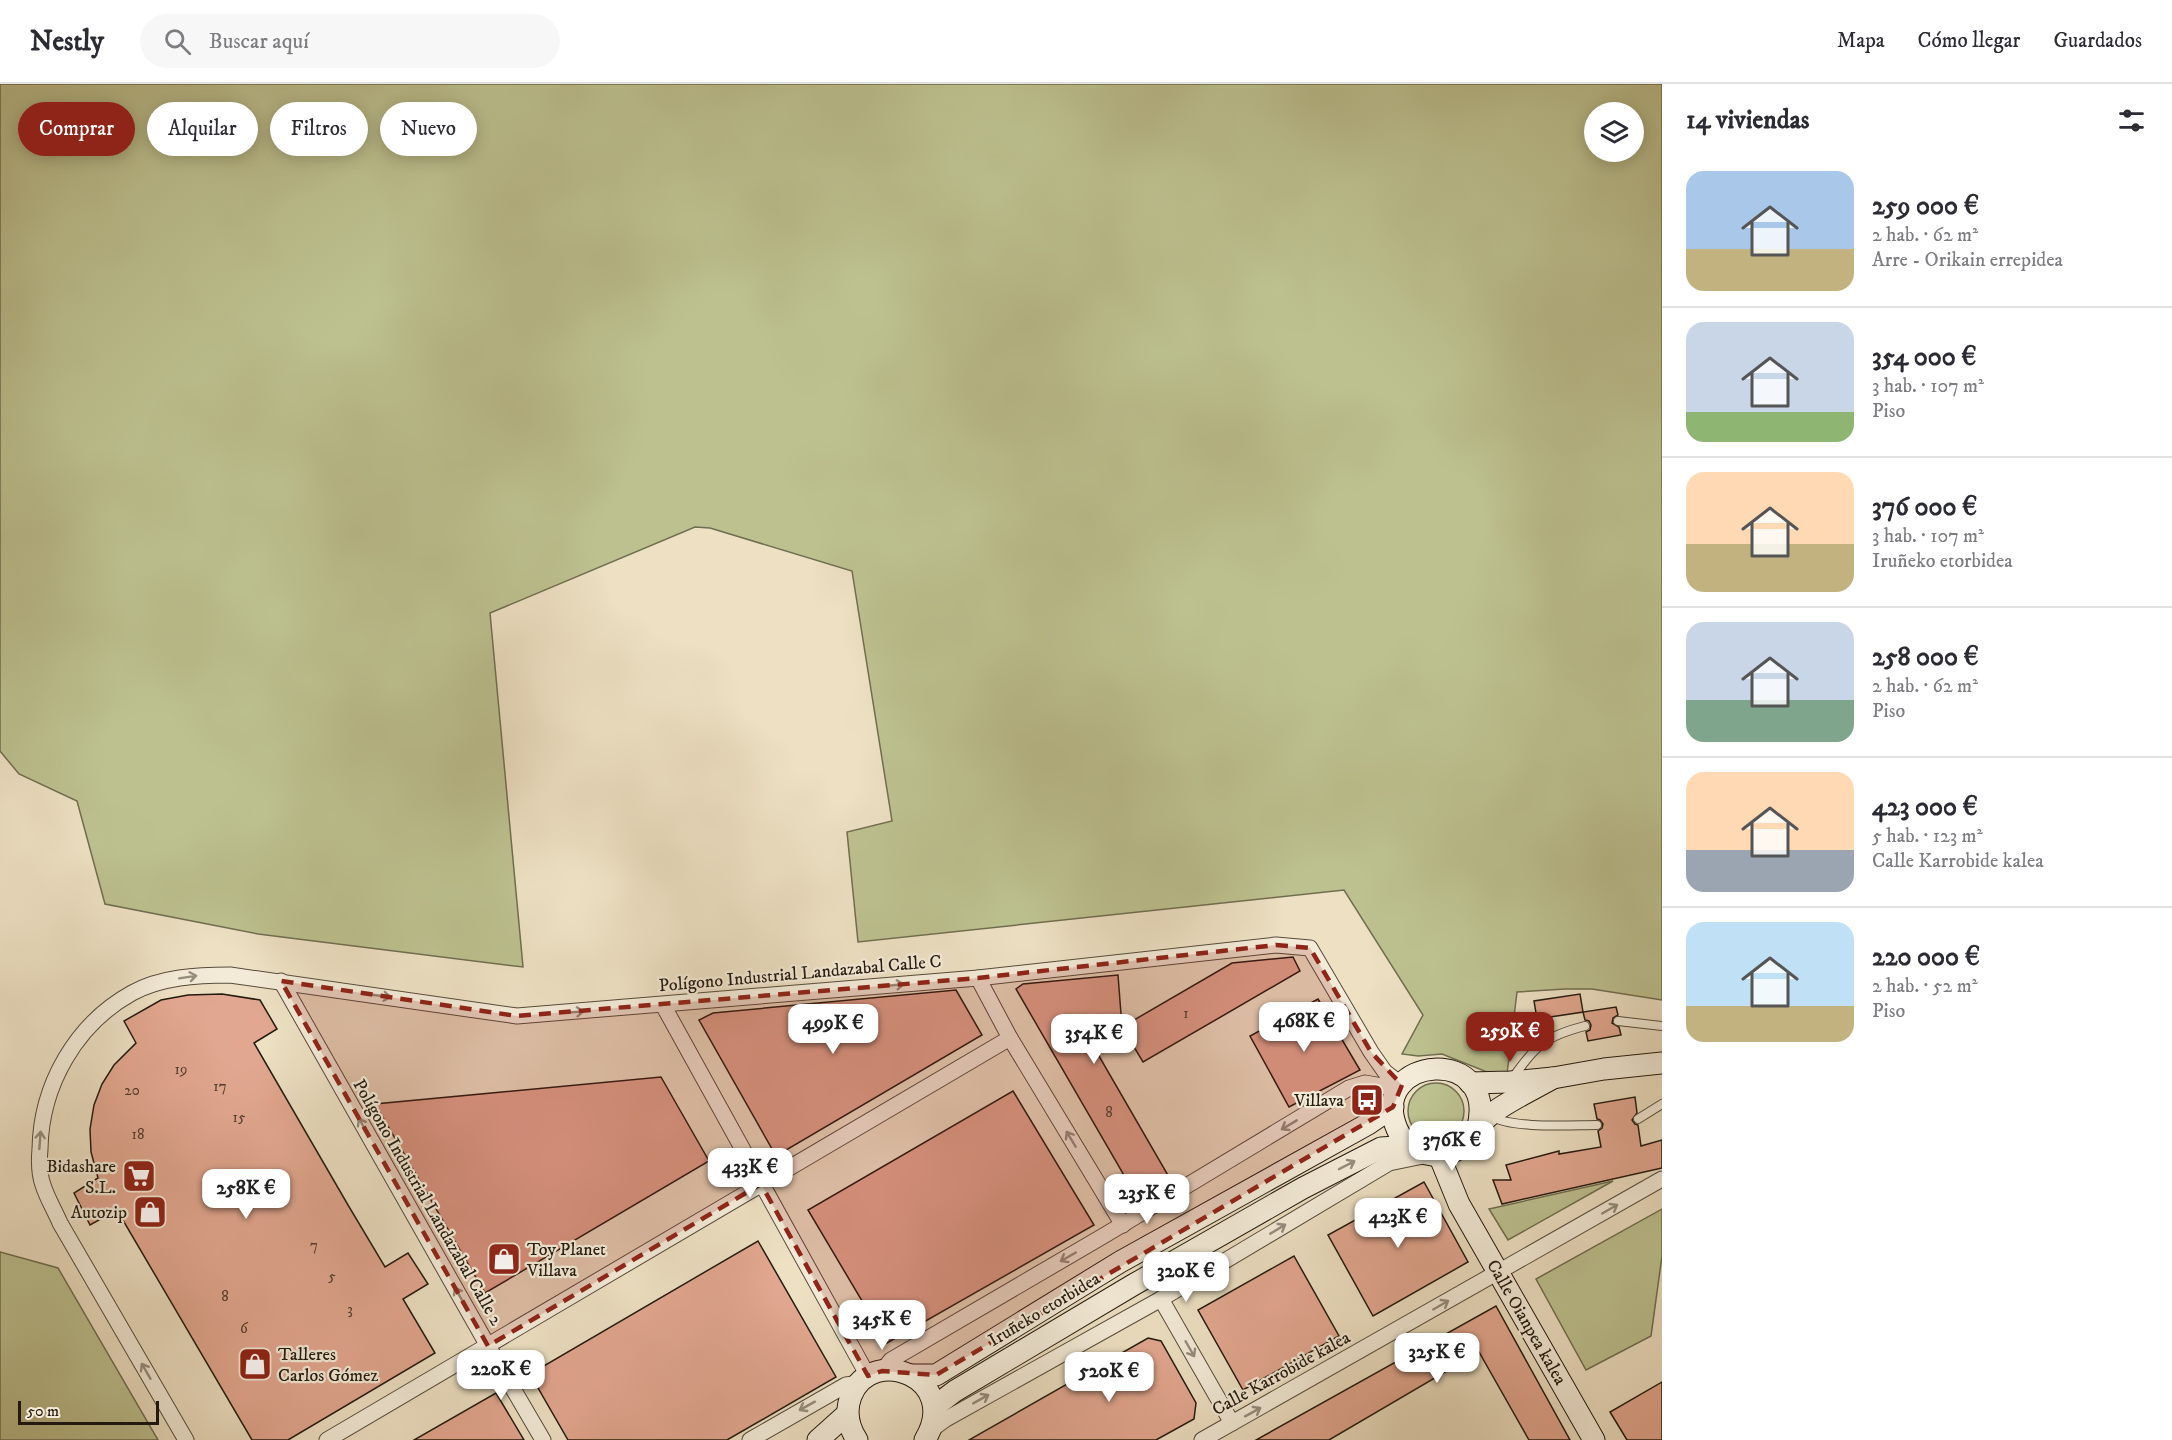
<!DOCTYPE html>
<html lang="es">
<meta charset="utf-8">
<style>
body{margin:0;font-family:"IM FELL DW Pica",serif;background:#f7f7f7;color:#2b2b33;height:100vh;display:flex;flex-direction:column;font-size:22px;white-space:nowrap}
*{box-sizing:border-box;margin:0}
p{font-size:20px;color:#7c7c81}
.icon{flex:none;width:33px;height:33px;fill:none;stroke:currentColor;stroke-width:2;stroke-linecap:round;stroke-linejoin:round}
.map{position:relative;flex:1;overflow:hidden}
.drawer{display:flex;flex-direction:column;background:#fff;width:510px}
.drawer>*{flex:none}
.top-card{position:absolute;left:18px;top:18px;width:570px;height:54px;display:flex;gap:12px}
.controls{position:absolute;left:1584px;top:18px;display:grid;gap:12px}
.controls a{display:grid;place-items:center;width:60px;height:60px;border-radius:50%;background:#fff;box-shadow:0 3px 15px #0003;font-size:30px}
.scale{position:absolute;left:18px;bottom:15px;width:141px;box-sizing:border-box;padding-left:6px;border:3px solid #241a0f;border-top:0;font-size:16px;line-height:21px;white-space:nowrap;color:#241a0f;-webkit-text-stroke:4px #f3ebd8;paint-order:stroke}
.price{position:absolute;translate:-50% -51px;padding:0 14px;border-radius:12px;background:#fff;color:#222;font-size:20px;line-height:39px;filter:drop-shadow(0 2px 3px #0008)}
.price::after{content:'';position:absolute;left:50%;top:36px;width:18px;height:14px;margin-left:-9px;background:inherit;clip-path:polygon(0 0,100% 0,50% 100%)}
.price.selected{background:#8f2418;color:#fff}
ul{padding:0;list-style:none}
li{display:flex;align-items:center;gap:18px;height:150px;padding:0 24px}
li+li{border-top:2px solid #e1e1e2}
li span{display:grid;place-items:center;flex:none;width:168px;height:120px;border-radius:18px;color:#555}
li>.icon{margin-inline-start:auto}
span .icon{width:72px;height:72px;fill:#fffc;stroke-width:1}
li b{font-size:26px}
h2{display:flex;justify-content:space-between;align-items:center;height:72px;padding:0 24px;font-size:26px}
.pill{padding:0 21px;border-radius:27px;background:#fff;box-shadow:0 3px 15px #0003;font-size:21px;line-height:54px}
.pill.selected{background:#8f2418;color:#fff}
header{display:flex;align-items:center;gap:36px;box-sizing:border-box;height:84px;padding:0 30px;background:#fff;border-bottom:2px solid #e1e1e2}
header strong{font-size:28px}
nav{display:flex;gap:33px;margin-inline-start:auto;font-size:21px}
.search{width:420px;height:54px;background:#f7f7f7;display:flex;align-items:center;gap:15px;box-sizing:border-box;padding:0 21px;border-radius:33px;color:#7c7c81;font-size:22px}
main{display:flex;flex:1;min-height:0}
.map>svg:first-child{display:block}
.green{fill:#bdc190;stroke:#706e50;stroke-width:1.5;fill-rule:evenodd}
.building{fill:#e2a790;stroke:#241a0f;stroke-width:1.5}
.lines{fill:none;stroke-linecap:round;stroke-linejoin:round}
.lane-casing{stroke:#564c3c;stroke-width:10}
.street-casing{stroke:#564c3c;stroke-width:17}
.secondary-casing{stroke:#241a0f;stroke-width:23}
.lane{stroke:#f3ebd8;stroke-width:8}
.street{stroke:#f3ebd8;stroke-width:15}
.secondary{stroke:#f3ebd8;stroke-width:21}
.oneway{stroke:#968d7e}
.marked{fill:#8f2418;fill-opacity:0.2;stroke:#8f2418;stroke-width:4.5;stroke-dasharray:12 8;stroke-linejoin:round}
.labels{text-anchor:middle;stroke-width:4.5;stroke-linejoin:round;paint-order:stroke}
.number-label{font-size:15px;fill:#543d2f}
.street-label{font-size:18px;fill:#241a0f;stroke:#f3ebd8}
.poi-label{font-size:18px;fill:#241a0f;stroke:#f3ebd8;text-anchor:end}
</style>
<header>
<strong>Nestly</strong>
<div class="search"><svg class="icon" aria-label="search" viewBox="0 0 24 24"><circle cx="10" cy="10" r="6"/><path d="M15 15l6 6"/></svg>Buscar aquí</div>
<nav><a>Mapa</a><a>Cómo llegar</a><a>Guardados</a></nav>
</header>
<main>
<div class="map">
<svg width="1662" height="1356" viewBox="0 0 1662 1356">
<rect width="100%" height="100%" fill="#ede0c3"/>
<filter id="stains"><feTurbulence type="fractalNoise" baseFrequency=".00333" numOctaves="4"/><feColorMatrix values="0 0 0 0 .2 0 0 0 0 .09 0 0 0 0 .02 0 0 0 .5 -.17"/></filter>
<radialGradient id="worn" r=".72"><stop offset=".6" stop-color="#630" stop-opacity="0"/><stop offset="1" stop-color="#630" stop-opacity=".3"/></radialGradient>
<g class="green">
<path d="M0 0H1662V916L1592 905H1565L1517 908 1507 990 1487 988 1442 970 1418 972 1402 970 1423 931 1344 806 858 858 847 748 892 737 852 487 710 444 695 443 490 529 523 883 258 850 105 820 77 717 19 690 0 667ZM1594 28H1634V68H1594Z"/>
<circle cx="1436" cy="1027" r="28"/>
<path d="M1613 1097 1508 1156 1489 1125Z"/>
<path d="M1662 1125V1172L1651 1252 1586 1286 1536 1195Z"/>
<path d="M0 1168 58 1184 158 1356H0Z"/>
</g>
<g class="building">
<path d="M1293 873 1300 887 1143 978 1122 943 1232 879Z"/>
<path d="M1118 891 1122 943 1092 960 1169 1093 1136 1112 1016 905 1023 900Z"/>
<path d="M956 906 982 951 776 1072 699 936 713 929Z"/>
<path d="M222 910 260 916 277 945 254 959 348 1121 385 1183 408 1169 428 1200 403 1215 435 1269 288 1356H252L117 1126 90 1141 74 1109 98 1094 91 1068 90 1045 94 1021 102 1000 114 981 136 959 124 937 161 916 188 911Z"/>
<path d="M1580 910 1583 928 1537 935 1534 917Z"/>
<path d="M1318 915 1360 986 1289 1023 1250 952Z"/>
<path d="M1616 923 1618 931 1613 934 1612 939 1619 943 1621 951 1588 957 1586 948 1590 946 1591 941 1589 937 1585 936 1583 928Z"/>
<path d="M661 993 709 1077 485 1209 375 1020Z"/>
<path d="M1013 1007 1094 1141 887 1259 808 1126Z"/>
<path d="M1635 1013 1637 1029 1632 1036 1635 1040 1638 1041 1641 1062 1662 1056V1084L1502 1120 1493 1096H1511L1506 1081 1559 1067V1070L1601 1063 1598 1047 1602 1044 1603 1040 1600 1036 1597 1035 1594 1020Z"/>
<path d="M1424 1098 1468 1178 1373 1232 1328 1151Z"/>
<path d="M758 1157 836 1293 727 1356H568L530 1290Z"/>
<path d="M1294 1172 1339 1252 1243 1306 1198 1226Z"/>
<path d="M1496 1222 1570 1356H1529L1479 1268 1329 1356H1256Z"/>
<path d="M1148 1254 1161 1257 1196 1319 1194 1335 1156 1356H969Z"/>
<path d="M1662 1298V1356H1627L1610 1328Z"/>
<path d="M496 1309 524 1356H414Z"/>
</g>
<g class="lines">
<defs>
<g id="lane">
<path d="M1618 937 1662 942"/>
<path d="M1512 995C1535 962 1545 952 1585 942"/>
<path d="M1491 1032C1512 1045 1571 1041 1597 1041"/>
<path d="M1638 1035 1662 1020"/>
</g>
<g id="street">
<path d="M978 894 1010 954 1123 1141"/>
<path d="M281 897 488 1262 543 1356"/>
<path d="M663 921 868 1292"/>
<path d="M1161 1215 1232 1339"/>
<path d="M882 1287 891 1276 1105 1151 1349 1004 1365 999 1399 1005"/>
<path d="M931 1346 946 1335 1161 1215 1389 1079 1428 1071"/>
<path d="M186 1356 60 1139C55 1127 47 1114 43 1101 39 1090 39 1076 40 1065 41 1001 76 940 132 909 161 893 197 891 230 891L517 932 978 894 1276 861 1310 864 1371 968 1385 988 1402 1001"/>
<path d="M327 1356 1010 954"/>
<path d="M750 1356 846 1301 860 1299"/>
<path d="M1202 1356 1662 1095"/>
</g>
<g id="secondary">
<path d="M1470 999 1510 998 1553 994 1604 985 1662 979"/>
<path d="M1477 1046C1502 959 1366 971 1397 1045 1403 1059 1418 1070 1432 1071 1465 1074 1469 1048 1490 1031 1506 1018 1534 1005 1553 994"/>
<path d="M1439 1071 1459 1120 1594 1356"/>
<path d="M912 1291H936L1120 1178 1368 1040 1393 1023"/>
<path d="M934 1323 955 1307 1133 1201 1303 1104 1381 1064 1410 1062"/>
<path d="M818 1356 847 1330"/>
<path d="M857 1356C848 1342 845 1328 851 1312 872 1259 962 1294 925 1356"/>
</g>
</defs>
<use href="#lane" class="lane-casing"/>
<use href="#street" class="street-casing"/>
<use href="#secondary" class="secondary-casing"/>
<use href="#lane" class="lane"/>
<use href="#street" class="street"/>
<use href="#secondary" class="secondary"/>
</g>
<defs><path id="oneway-shaft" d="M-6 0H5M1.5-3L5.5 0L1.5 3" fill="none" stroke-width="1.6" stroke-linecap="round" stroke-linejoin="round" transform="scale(1.5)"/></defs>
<g class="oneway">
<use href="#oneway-shaft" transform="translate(188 893) rotate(-9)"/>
<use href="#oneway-shaft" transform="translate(895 901) rotate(-5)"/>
<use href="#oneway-shaft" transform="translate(382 912) rotate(8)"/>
<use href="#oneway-shaft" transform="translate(575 928) rotate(-4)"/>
<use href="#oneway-shaft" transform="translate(1289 1041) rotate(149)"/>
<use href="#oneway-shaft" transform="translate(363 1042) rotate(-120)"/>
<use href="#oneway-shaft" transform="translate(1071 1055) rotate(-121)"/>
<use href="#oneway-shaft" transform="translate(40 1056) rotate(-86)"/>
<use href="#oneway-shaft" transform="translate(1347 1081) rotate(-27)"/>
<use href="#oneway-shaft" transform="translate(1610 1125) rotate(-30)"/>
<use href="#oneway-shaft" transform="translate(1278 1145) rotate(-31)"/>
<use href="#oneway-shaft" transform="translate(1068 1173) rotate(150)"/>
<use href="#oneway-shaft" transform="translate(459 1211) rotate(-120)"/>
<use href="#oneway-shaft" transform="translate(1441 1221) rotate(-30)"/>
<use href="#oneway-shaft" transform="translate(1190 1265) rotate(60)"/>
<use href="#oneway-shaft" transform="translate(146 1287) rotate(-120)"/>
<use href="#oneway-shaft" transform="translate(981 1315) rotate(-29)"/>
<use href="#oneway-shaft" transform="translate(807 1322) rotate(151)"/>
<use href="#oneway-shaft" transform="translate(1253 1328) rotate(-29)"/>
</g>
<path class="marked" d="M1276 861 1310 864 1371 968 1402 1001 1393 1023 936 1291 882 1287 868 1292 761 1100 488 1262 281 897 517 932 978 894Z"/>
<defs>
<symbol id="bus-square" viewBox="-11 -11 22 22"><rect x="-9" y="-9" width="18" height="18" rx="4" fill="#8f2418" stroke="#f3ebd8"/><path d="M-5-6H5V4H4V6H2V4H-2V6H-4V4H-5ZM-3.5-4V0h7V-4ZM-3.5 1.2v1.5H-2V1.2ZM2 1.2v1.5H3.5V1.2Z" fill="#fff"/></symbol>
<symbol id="supermarket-square" viewBox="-11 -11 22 22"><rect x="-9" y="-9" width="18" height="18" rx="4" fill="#8f2418" stroke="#f3ebd8"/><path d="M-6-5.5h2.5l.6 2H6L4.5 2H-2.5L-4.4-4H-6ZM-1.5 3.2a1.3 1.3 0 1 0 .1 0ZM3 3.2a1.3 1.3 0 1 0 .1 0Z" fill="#fff"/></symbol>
<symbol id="shop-square" viewBox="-11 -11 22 22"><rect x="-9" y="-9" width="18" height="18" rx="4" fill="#8f2418" stroke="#f3ebd8"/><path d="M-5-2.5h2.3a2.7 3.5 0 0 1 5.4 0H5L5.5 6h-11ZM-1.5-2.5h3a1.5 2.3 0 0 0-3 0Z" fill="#fff"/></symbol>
</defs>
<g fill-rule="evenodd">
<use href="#bus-square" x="1348" y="997" width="38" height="38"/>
<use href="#supermarket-square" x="120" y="1073" width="38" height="38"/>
<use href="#shop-square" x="131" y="1109" width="38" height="38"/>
<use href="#shop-square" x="485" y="1156" width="38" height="38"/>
<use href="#shop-square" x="236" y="1261" width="38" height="38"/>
</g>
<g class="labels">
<g class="number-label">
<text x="1186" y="934">1</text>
<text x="181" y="990">19</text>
<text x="220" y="1007">17</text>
<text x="132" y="1011">20</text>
<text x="1109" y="1033">8</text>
<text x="239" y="1038">15</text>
<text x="138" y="1055">18</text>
<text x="314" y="1166">7</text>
<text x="332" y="1197">5</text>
<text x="225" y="1217">8</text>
<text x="350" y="1230">3</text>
<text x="244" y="1249">6</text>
</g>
<g class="street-label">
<text transform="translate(800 889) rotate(-5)" y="6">Polígono Industrial Landazabal Calle C</text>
<text transform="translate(428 1118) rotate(60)" y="6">Polígono Industrial Landazabal Calle 2</text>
<text transform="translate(1044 1225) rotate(-31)" y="6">Iruñeko etorbidea</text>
<text transform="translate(1527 1238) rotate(60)" y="6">Calle Oianpea kalea</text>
<text transform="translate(1281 1289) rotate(-29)" y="6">Calle Karrobide kalea</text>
</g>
<g class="poi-label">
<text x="1344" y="1022">Villava</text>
<text x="116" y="1088">Bidashare<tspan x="116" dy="21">S.L.</tspan></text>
<text x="127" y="1134">Autozip</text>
<text x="527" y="1171" text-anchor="start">Toy Planet<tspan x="527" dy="21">Villava</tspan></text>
<text x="278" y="1276" text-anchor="start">Talleres<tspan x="278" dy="21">Carlos Gómez</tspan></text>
</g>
</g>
<rect width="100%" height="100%" filter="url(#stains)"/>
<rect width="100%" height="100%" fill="url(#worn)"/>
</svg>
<div class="controls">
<a><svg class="icon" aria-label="layers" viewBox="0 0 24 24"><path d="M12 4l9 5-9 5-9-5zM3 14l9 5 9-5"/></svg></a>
</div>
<div class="scale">50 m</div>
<b class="price" style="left:1304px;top:969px">468K €</b>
<b class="price" style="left:833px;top:971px">499K €</b>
<b class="price selected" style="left:1510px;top:979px">259K €</b>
<b class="price" style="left:1094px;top:981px">354K €</b>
<b class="price" style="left:1452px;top:1088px">376K €</b>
<b class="price" style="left:750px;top:1115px">433K €</b>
<b class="price" style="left:246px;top:1136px">258K €</b>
<b class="price" style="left:1147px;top:1141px">235K €</b>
<b class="price" style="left:1398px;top:1165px">423K €</b>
<b class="price" style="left:1186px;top:1219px">320K €</b>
<b class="price" style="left:882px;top:1267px">345K €</b>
<b class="price" style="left:1437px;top:1300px">325K €</b>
<b class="price" style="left:501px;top:1317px">220K €</b>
<b class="price" style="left:1109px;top:1319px">520K €</b>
<div class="top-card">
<a class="pill selected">Comprar</a>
<a class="pill">Alquilar</a>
<a class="pill">Filtros</a>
<a class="pill">Nuevo</a>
</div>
</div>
<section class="drawer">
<h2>14 viviendas<svg class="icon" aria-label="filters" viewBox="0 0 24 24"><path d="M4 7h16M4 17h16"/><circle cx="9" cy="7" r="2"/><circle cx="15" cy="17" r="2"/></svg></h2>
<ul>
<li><span style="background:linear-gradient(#a9c7e8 65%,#c2b280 0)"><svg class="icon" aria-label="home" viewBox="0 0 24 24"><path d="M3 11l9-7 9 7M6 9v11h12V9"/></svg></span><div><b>259 000 €</b><p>2 hab. · 62 m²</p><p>Arre - Orikain errepidea</p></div></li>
<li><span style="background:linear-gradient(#c9d6e8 75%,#8fb573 0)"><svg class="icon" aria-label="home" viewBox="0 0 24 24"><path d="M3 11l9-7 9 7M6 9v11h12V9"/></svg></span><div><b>354 000 €</b><p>3 hab. · 107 m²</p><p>Piso</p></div></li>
<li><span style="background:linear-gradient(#ffd9b3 60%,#c2b280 0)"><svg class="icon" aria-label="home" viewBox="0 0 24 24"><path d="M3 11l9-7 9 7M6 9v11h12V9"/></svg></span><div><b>376 000 €</b><p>3 hab. · 107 m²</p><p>Iruñeko etorbidea</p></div></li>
<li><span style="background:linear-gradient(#c9d6e8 65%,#7fa58c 0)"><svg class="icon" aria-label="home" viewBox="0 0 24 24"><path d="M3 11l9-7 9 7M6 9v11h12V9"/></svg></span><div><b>258 000 €</b><p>2 hab. · 62 m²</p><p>Piso</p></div></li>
<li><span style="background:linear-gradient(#ffd9b3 65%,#9aa5b1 0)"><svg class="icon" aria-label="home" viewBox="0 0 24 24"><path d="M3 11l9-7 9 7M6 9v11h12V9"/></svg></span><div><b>423 000 €</b><p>5 hab. · 123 m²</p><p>Calle Karrobide kalea</p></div></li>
<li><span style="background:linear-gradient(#bfe0f5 70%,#c2b280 0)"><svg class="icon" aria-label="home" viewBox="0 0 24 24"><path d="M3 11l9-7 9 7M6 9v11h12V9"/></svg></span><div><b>220 000 €</b><p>2 hab. · 52 m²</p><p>Piso</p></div></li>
</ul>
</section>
</main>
